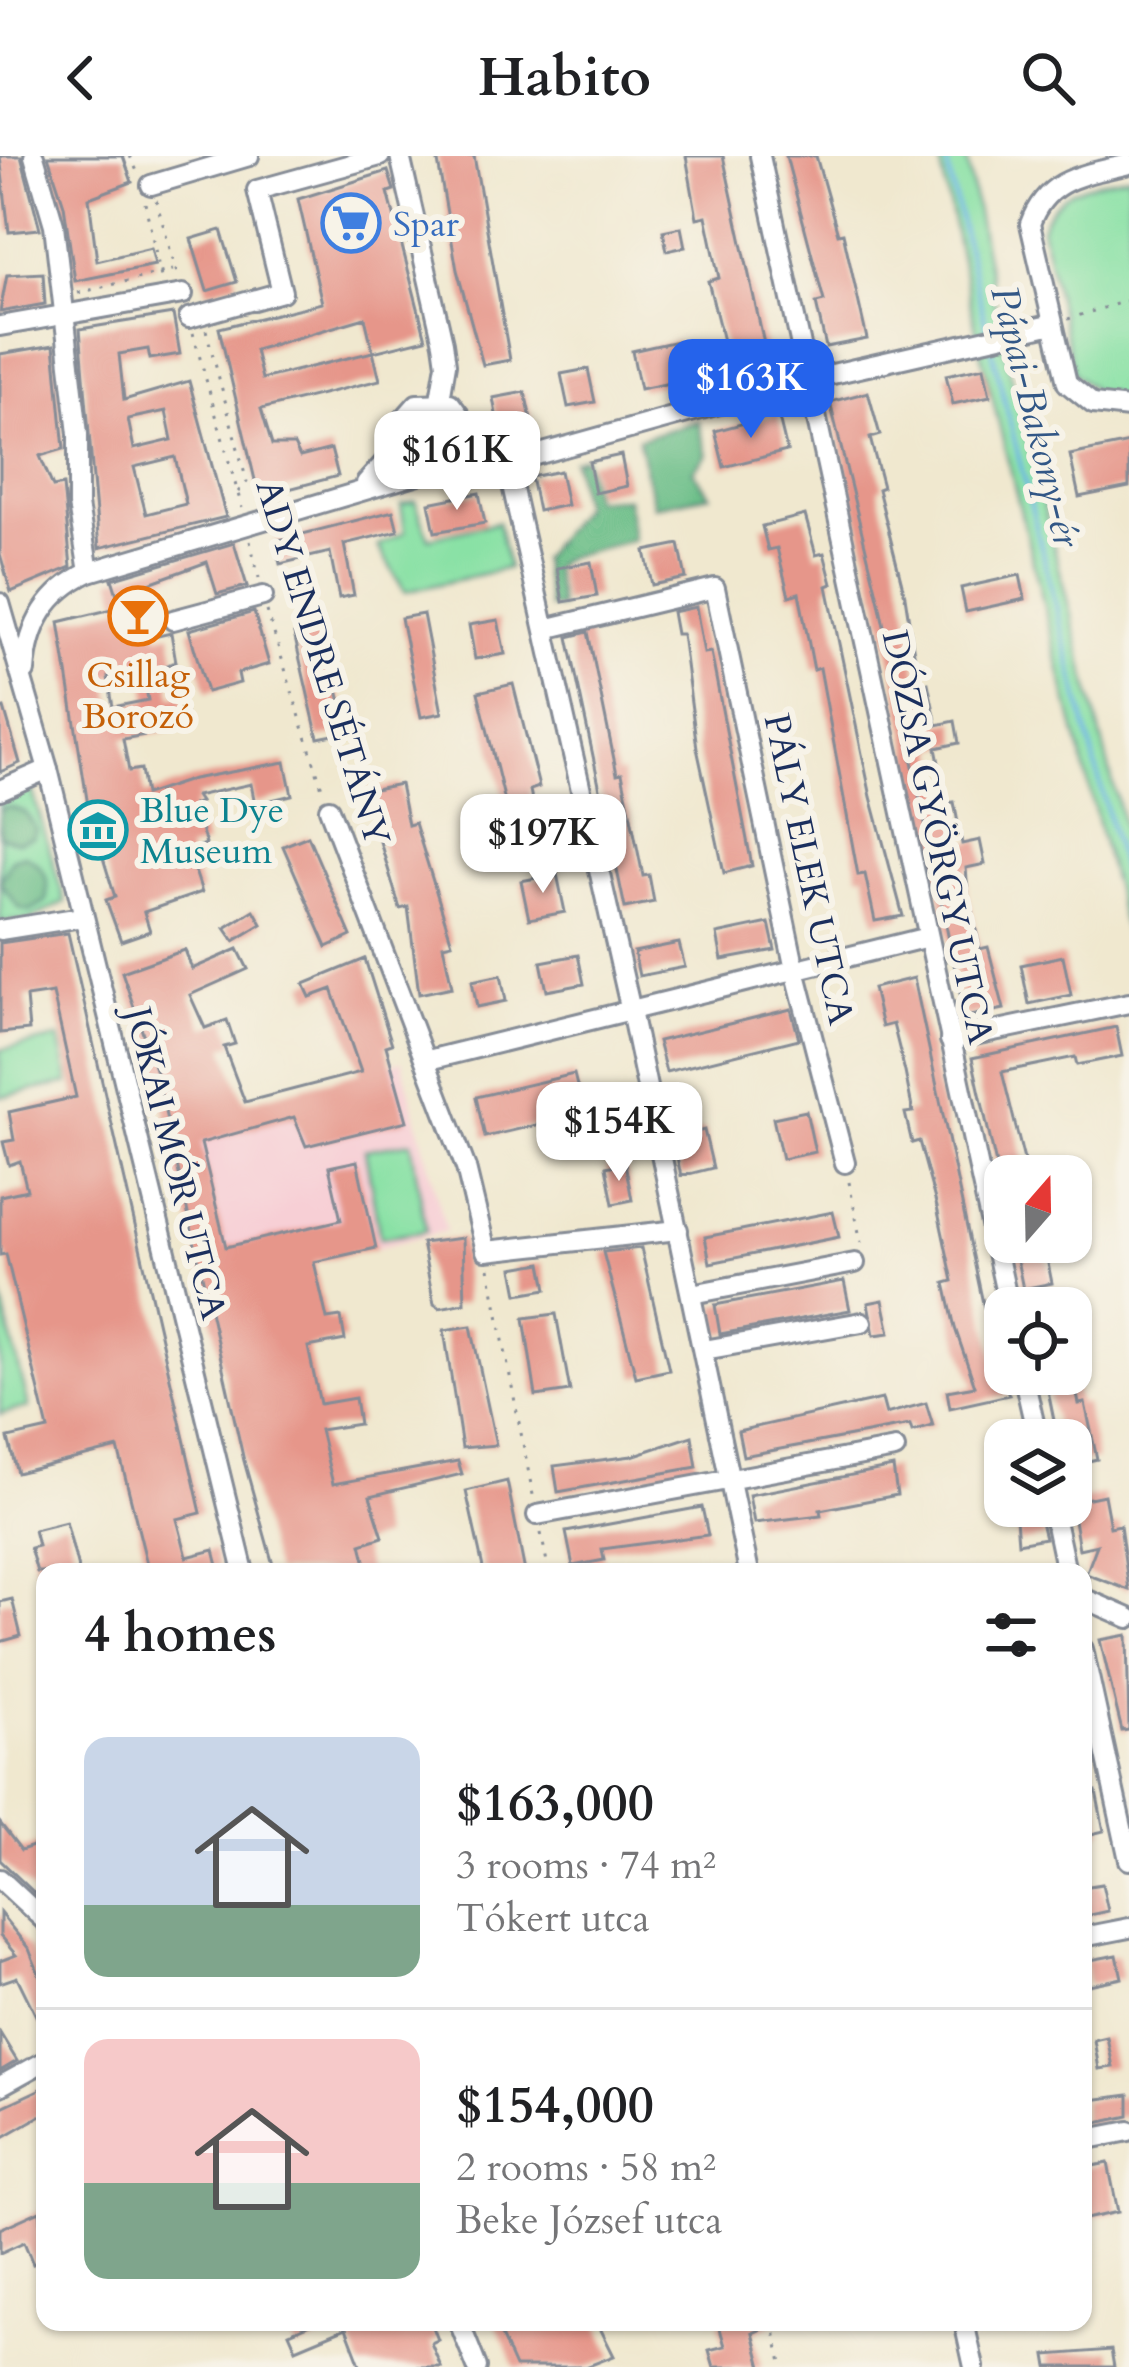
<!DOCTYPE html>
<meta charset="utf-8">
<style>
body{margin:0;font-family:Cardo,serif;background:#f6f6f6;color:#202124;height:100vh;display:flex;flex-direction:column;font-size:45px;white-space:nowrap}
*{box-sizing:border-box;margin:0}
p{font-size:39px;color:#757577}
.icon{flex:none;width:66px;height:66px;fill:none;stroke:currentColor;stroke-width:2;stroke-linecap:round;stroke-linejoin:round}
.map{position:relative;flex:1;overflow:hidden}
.drawer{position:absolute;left:36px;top:1407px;width:1056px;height:768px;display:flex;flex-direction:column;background:#fff;border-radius:24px;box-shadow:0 3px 9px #0004}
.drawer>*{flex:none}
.needle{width:78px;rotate:20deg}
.fabs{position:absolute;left:984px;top:999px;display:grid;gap:24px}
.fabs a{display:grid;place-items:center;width:108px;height:108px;border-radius:24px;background:#fff;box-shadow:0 3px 9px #0004;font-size:60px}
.price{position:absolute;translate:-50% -102px;padding:0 27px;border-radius:24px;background:#fff;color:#222;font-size:39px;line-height:78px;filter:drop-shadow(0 3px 6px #0008)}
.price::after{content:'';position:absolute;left:50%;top:72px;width:36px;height:27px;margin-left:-18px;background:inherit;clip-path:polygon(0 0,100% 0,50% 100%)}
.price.current{background:#2563eb;color:#fff}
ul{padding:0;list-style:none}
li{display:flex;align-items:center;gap:36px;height:300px;padding:0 48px}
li+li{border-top:3px solid #e0e0e0}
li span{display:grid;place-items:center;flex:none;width:336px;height:240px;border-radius:24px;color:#555}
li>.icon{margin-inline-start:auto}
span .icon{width:144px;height:144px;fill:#fffc;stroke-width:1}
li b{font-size:51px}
h2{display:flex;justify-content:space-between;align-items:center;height:144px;padding:0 48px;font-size:51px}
header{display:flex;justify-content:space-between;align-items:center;height:156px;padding:0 48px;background:#fff;font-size:54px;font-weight:800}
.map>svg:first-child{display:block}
.built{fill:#f7cfd5}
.green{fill:#89e1a5;stroke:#528882;stroke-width:3}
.forest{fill:#6ebf8a;stroke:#447774;stroke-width:3}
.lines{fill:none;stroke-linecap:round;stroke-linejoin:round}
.stream{stroke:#69b4e2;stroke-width:4.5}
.building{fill:#e6968a;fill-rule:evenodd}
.minor-casing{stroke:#868c96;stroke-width:24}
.path{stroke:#868c96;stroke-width:3;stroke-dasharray:3 9;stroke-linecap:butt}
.minor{stroke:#fff;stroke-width:18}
.labels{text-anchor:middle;stroke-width:12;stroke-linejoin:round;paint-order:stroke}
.shop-label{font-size:36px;fill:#366cbe;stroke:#f7f3e8;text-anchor:start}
.street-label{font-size:36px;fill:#1b2f5e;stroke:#f7f3e8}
.food-label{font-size:36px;fill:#c56008;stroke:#f7f3e8}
.culture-label{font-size:36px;fill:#0d838f;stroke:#f7f3e8;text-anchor:start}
.water-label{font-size:39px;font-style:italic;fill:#325786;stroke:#f7f3e8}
</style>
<header><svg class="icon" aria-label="back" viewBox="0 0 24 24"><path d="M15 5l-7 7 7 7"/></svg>Habito<svg class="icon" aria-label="search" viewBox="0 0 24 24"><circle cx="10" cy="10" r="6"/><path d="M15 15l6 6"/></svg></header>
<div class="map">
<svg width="1129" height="2211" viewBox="0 0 1129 2211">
<rect width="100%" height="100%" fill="#f7f3e8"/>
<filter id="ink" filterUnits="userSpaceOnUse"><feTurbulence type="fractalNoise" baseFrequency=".00833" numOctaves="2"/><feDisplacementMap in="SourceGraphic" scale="24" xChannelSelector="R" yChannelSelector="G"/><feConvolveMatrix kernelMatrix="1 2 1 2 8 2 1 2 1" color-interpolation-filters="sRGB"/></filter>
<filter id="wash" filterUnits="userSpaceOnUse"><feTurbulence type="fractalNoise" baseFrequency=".004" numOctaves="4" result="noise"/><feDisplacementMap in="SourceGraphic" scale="48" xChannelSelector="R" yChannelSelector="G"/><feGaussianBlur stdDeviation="2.7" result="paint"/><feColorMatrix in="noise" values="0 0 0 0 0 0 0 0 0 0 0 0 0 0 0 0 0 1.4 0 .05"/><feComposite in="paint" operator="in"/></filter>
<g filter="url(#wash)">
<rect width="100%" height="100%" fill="#f0e8cf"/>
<path class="built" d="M402 905 446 1075 208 1132 164 969Z"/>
<g class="green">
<path d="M939 0H966L1001 179 1129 692V792L978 184Z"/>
<path d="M1129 19V243L1097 237 1074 217 1041 72C1057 30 1089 29 1129 19Z"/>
<circle cx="435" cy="277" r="17"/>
<path d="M415 345 429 382 498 366 508 412 405 436 378 390 405 376 401 349Z"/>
<path d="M30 627 65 746 29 764 0 766V643Z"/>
<path d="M59 882 69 927 0 941V894Z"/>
<path d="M411 986 426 1075 380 1082 365 994Z"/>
<path d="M0 1136 29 1251 0 1258Z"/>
</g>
<g class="forest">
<path d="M698 265 707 299 693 315 710 339 654 350 638 283Z"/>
<path d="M584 301 593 343 627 342 633 384 563 402 553 412 560 451 549 452 541 403 582 350 573 304Z"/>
<path d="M9 651 25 656 36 673 33 681 18 686 0 680V653Z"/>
<path d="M25 699C46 712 50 722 46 745L30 755 19 752 0 726 12 703Z"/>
</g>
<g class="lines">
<g class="stream">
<path d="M945 0 988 179"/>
<path d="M991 190 1129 743"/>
</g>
</g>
<g id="blocks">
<g class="building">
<path d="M0 0H21L40 73 9 76Z"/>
<path d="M48 0H123L132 26 89 42 97 105 151 92 155 109 75 125 64 49Z"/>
<path d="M437 0H474L510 204 483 209 457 114Z"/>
<path d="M686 0H723L766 197 728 205 708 125 719 122 706 60 697 62Z"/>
<path d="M786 0H816L838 78 843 77 867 183 826 191 816 147 824 145Z"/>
<path d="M388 15 394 34 388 36 426 183 373 196 380 224 261 253 272 289H294L300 301 331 293 338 320 259 341 219 172 322 147 298 43ZM365 162 373 196 262 223 255 194Z"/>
<path d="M681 71 685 91 667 95 663 75Z"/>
<path d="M221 74 237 126 207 135 191 83Z"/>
<path d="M43 117 45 148 0 156 7 119Z"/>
<path d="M173 158 180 198 150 203 148 193 119 198 124 244 189 225 226 361 99 392 80 173ZM166 255 172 284 134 293 128 263ZM175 301 186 348 146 358 134 311Z"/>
<path d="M677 185 685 224 640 233 632 195Z"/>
<path d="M54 189 64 293 40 300 53 331 63 329 71 411 11 436 0 398V198Z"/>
<path d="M984 211 990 240 953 248 946 219Z"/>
<path d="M588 213 595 246 568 251 561 218Z"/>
<path d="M525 236 531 263 498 269 493 242Z"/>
<path d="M868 236 880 279 870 282 883 331 878 333 905 440 919 529 928 527 937 569 955 565 959 587 936 592 947 647 954 646 962 688 980 684 985 708 966 712 968 736 980 793 988 791 1004 853 965 861 879 446 830 246Z"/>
<path d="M778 258 787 295 724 311 715 275Z"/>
<path d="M1129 287V331L1079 341 1070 299Z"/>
<path d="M621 299 627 330 595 337 589 306Z"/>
<path d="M560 315 567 349 538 355 531 321Z"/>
<path d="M479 337 485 367 435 376 429 347Z"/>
<path d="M393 355 398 375 344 388 354 439 339 442 330 396 280 408 275 385Z"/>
<path d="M805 359 816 399 824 397 832 428 827 430 871 641 903 760 875 765 865 718 858 719 820 512 814 514 799 437 789 440 777 392 768 394 762 370Z"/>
<path d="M234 387 247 430 217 438 207 406 141 430 158 480 171 477 176 506 167 509 172 540 182 538 189 571 123 583 129 615 141 613 145 639 193 623 285 606 292 639 255 648 251 628 196 640 200 646 193 649 206 688 188 694 202 736 144 756 150 775 121 785 106 744 115 741 89 656 59 466 121 451 112 423ZM143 514 148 544 113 551 108 521Z"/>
<path d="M679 388 686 422 652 429 645 395Z"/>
<path d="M591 406 597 440 563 446 557 412Z"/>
<path d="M1020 419 1025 443 966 456 961 432Z"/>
<path d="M696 451 704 497 711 496 752 710 724 717 697 592 682 478H676L672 456Z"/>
<path d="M254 456 269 508 238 517 240 527 207 536 189 474Z"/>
<path d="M423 458 442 557 421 561 401 462Z"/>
<path d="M498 464 505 498 475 503 469 469Z"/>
<path d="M322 473 349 576 318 582 294 478Z"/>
<path d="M588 476 617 618 622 617 643 720 649 719 654 746 625 752 568 481Z"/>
<path d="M513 528 539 631 530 634 542 694 510 700 503 664 509 662 478 536Z"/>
<path d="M4 552 20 607 0 616V553Z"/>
<path d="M400 628 408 669 415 667 452 787 443 789 452 831 419 838 408 751 400 753 365 635Z"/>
<path d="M308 680 351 780 327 791 283 690Z"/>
<path d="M557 718 565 756 529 763 521 725Z"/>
<path d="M254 754 262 768 234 785 225 772Z"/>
<path d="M769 767 775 794 722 804 717 778Z"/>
<path d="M68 777 201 1357 177 1363 187 1401 214 1394 218 1410 207 1416H149L118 1292 17 1317 8 1282 48 1273 6 1098 0 1099V1040L27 1034 20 1005 9 1009 3 986 14 984 9 956 76 941 53 837 26 841 29 874 0 877V787Z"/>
<path d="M679 787 685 811 639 820 634 796Z"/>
<path d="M238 793 248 813 190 839 205 872 227 864 235 888 224 891 245 946 361 916 332 833 310 841 304 828 365 803 392 888 386 890 407 965 306 990 294 961 201 987 226 1091 341 1064 329 1011 357 1005 376 1092 314 1106 327 1163 341 1161 345 1184 308 1191 320 1248 355 1242 359 1268 320 1274 333 1328 458 1305 462 1318 370 1340 383 1381 361 1388 368 1416H275L244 1305 156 916 122 816 185 794 192 813Z"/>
<path d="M578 799 584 828 547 835 541 806Z"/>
<path d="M1063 800 1071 839 1029 848 1021 809Z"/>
<path d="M501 819 506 845 477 851 472 825Z"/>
<path d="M914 822 995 1204 1009 1239 950 1252 947 1235 975 1230 955 1172 945 1127 953 1125 937 1051 919 985 912 987 905 957 913 956 905 916 893 868 882 871 873 832Z"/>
<path d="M791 853 799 883 666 916 658 885Z"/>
<path d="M1116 871 1122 900 1077 909 1075 901 1002 916 1027 1016 999 1022 972 902Z"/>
<path d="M574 918 584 958 485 981 476 941Z"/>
<path d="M806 955 815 996 782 1003 773 962Z"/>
<path d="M704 974 713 1012 681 1020 673 982Z"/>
<path d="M625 1007 632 1044 613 1048 606 1011Z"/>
<path d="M833 1056 839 1081 710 1107 705 1081Z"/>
<path d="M463 1082 465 1147 440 1152 434 1148 422 1087Z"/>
<path d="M1044 1088 1052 1127 1023 1133 1015 1094Z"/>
<path d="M641 1092 669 1214 636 1221 603 1096Z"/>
<path d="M542 1107 547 1133 518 1138 513 1112Z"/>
<path d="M844 1125 850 1154 720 1178 715 1149Z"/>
<path d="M883 1144 890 1177 874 1179 868 1147Z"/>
<path d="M556 1158 570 1235 536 1240 524 1162Z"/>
<path d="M471 1170 496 1289 462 1292 444 1174Z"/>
<path d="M1073 1219 1079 1248 1085 1247 1097 1303 1071 1309V1284H1058L1046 1225Z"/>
<path d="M882 1243 886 1258 926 1247 933 1270 912 1276 910 1269 743 1300 738 1275Z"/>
<path d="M1005 1275V1318H999L990 1278Z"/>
<path d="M692 1280 697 1311 558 1336 554 1310 632 1300Z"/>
<path d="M893 1311 897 1339 820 1354 821 1359 754 1367 749 1339Z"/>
<path d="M507 1325 525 1416H484L466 1335Z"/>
<path d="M1104 1339 1110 1371 1120 1369 1129 1434 1086 1418 1097 1389 1079 1393 1071 1346Z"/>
<path d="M1015 1350H1037L1045 1382 1018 1387Z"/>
<path d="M702 1351 708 1379 602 1393 604 1404 573 1410 566 1376Z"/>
<path d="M66 1366 79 1416H37L30 1392 38 1390 34 1374Z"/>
<path d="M12 1443 21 1480 0 1486V1446Z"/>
<path d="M1127 1479 1129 1574 1122 1575 1100 1484Z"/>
<path d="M1096 1635 1104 1675 1083 1680V1638Z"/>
<path d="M0 1667 21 1694 45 1686V1747L0 1704Z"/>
<path d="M1102 1728 1108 1755 1085 1760 1083 1731Z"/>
<path d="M0 1757 29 1793 45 1833V1878L17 1821 0 1827V1805L16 1799 0 1780Z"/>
<path d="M1117 1799 1122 1822 1089 1829 1085 1805Z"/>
<path d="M0 1877 17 1905 0 1915Z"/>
<path d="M1107 1881 1113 1911 1099 1913 1094 1884Z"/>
<path d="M45 1931V1957L0 1983V1952Z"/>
<path d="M1129 1939V1960L1083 1970V1945Z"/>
<path d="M1108 2007 1118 2056 1086 2063 1083 2012Z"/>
<path d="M40 2055 45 2103 33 2108 24 2086 0 2097V2073Z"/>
<path d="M315 2166H431L438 2184 431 2187 441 2211H361L346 2172 296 2193 289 2177Z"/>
<path d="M495 2166H597L614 2200 586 2211H515Z"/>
<path d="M718 2166H777L753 2177 762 2211H714L709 2194 725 2190Z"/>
<path d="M1111 2194 1114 2211H1048L1046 2199Z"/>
</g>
</g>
</g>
<g filter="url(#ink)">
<use href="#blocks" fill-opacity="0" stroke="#868c96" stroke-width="3"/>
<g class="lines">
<defs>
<g id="minor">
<path d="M34 0 54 69 78 278V349L89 416"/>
<path d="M400 0 443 187 446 208 440 243"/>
<path d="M760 0 1009 1152"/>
<path d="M1129 8C1084 19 1047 21 1030 68L1067 227 1093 248 1129 252"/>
<path d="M151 29 249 0"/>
<path d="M189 162 282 136 257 34 380 0"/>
<path d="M0 170 183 138"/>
<path d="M459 302 507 307 806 224 1049 169"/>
<path d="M507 307 631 855 749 1416"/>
<path d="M366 327 401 288 402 265 417 248 450 247 469 272 459 302C436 318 414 312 401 288"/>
<path d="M0 447 48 613 244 1416"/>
<path d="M173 464 263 440"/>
<path d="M545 473 715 432 795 814 845 1007"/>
<path d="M25 515C28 469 47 436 89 416L439 312"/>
<path d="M0 634 48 613"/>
<path d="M329 653 466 1012 486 1095 678 1074"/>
<path d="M0 774 82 761"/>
<path d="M950 884 1129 847"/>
<path d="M428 904 928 781"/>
<path d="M692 1138 855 1107"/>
<path d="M704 1194 862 1166"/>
<path d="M1023 1218 1038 1284"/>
<path d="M1052 1350 1066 1416"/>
<path d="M537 1359 895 1293"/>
<path d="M1083 1442 1129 1462"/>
<path d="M1083 1493 1129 1704"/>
<path d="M0 1723 45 1765"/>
<path d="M1083 1781 1129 1772"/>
<path d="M0 1930 45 1905"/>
<path d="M1083 1984 1129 1975"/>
<path d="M459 2166 477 2211"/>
<path d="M964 2166 974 2211"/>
</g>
</defs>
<use href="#minor" class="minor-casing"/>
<g class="path">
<path d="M130 0 137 15"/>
<path d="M156 44 178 121"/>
<path d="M145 47 162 126"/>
<path d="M78 137 173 114"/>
<path d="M1068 163 1129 144"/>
<path d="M206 174 247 326 238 336"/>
<path d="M193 177 242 352"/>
<path d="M250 385 259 422"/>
<path d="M267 455 323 635"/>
<path d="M849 1026 861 1087"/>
<path d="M489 1112 534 1344"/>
<path d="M541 1377 549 1416"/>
<path d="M773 2166 783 2211"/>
</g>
<use href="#minor" class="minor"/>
</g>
</g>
<defs>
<symbol id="supermarket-ring" viewBox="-11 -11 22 22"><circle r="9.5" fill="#f7f3e8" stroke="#3f7fe0" stroke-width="1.5"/><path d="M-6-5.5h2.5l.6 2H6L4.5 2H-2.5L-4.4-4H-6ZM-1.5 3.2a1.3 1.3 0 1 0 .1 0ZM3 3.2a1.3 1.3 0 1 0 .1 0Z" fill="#3f7fe0"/></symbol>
<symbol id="bar-ring" viewBox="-11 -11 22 22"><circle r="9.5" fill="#f7f3e8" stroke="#e8710a" stroke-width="1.5"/><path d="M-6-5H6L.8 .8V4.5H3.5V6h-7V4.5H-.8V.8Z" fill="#e8710a"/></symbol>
<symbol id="museum-ring" viewBox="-11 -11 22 22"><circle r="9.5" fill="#f7f3e8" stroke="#0f9aa8" stroke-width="1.5"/><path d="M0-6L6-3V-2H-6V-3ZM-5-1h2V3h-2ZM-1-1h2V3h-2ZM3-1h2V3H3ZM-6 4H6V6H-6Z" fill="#0f9aa8"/></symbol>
</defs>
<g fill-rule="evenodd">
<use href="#supermarket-ring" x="318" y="34" width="66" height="66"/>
<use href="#bar-ring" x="105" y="427" width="66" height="66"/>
<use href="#museum-ring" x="65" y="641" width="66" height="66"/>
</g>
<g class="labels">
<g class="shop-label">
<text x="393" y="80">Spar</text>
</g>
<g class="street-label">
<text transform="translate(324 506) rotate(73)" y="13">ADY ENDRE SÉTÁNY</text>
<text transform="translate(939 681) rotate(78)" y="13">DÓZSA GYÖRGY UTCA</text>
<text transform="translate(810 713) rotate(78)" y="13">PÁLY ELEK UTCA</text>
<text transform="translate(177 1007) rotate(76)" y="13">JÓKAI MÓR UTCA</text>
</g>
<g class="food-label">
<text x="138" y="531">Csillag<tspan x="138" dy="41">Borozó</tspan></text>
</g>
<g class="culture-label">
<text x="140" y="666">Blue Dye<tspan x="140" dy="41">Museum</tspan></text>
</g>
<g class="water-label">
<text transform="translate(1037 260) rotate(76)" y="14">Pápai-Bakony-ér</text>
</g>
</g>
</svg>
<div class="fabs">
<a><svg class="needle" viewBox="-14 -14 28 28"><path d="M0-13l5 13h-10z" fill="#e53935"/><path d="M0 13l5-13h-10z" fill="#757577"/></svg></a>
<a><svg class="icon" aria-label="locate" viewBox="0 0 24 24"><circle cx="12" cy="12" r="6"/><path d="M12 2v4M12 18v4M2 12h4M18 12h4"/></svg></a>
<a><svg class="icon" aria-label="layers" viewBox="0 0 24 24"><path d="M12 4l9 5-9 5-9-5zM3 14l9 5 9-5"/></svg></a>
</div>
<b class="price current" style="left:751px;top:285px">$163K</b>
<b class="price" style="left:457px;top:357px">$161K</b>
<b class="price" style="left:543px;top:740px">$197K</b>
<b class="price" style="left:619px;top:1028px">$154K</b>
<section class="drawer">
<h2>4 homes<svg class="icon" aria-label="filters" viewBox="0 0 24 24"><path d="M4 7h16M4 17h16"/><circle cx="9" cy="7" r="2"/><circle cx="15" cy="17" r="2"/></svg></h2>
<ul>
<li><span style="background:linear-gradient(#c9d6e8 70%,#7fa58c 0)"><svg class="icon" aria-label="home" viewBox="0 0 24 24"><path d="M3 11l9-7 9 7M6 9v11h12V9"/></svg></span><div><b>$163,000</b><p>3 rooms · 74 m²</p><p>Tókert utca</p></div></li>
<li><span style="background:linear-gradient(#f6c9c9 60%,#7fa58c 0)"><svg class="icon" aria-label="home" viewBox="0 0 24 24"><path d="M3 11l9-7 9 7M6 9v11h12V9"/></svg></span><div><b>$154,000</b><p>2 rooms · 58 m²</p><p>Beke József utca</p></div></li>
</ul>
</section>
</div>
